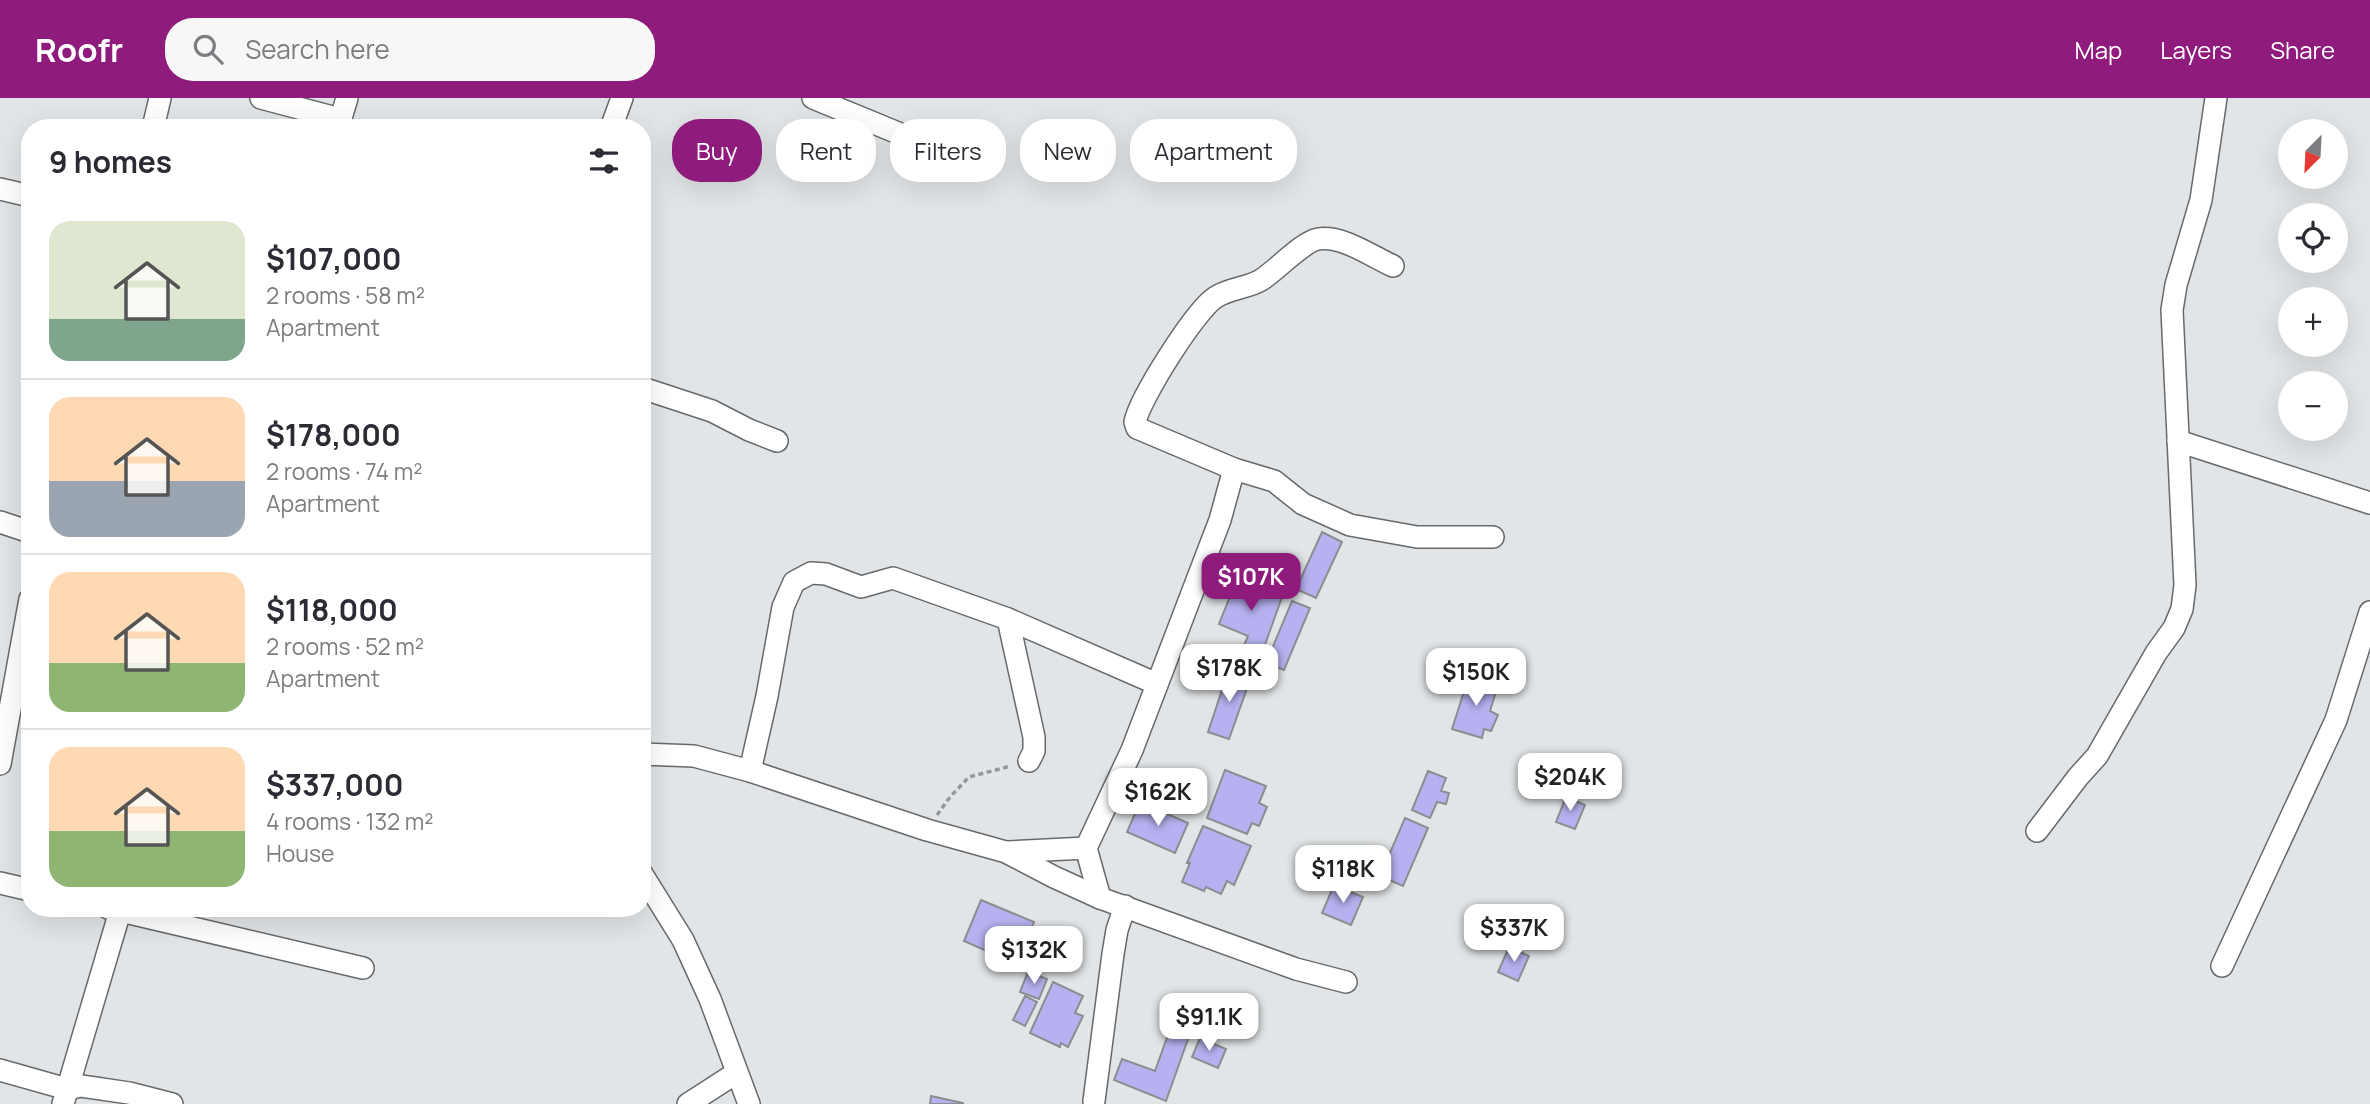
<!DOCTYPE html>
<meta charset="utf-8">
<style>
body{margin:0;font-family:Manrope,sans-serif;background:#f7f7f7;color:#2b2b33;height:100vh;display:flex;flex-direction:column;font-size:26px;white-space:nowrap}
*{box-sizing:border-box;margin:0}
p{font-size:23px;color:#7c7c81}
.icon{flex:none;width:38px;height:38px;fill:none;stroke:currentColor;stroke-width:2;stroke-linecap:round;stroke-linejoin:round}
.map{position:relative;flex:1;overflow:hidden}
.sheet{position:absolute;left:21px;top:21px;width:630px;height:798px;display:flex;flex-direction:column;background:#fff;border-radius:28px;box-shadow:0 7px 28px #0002}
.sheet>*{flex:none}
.top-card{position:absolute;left:672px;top:21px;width:665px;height:63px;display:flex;gap:14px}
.needle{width:46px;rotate:204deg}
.buttons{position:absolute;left:2278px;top:21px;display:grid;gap:14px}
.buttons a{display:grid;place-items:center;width:70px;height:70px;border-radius:50%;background:#fff;box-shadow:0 7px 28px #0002;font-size:35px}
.price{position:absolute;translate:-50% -60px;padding:0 16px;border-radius:14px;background:#fff;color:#222;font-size:23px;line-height:46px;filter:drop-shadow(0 2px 4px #0008)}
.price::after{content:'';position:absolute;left:50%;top:42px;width:21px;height:16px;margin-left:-10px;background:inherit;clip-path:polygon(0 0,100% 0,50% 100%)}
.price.active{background:#8f1c7d;color:#fff}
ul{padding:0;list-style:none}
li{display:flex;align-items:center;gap:21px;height:175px;padding:0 28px}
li+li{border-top:2px solid #e1e1e2}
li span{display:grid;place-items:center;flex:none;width:196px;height:140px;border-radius:21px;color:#555}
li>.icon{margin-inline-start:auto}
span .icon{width:84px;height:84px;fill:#fffc;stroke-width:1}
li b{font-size:30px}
h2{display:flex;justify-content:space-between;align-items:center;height:84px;padding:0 28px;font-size:30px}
.chip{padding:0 24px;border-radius:28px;background:#fff;box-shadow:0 7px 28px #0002;font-size:24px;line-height:63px}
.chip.active{background:#8f1c7d;color:#fff}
header{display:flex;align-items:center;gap:42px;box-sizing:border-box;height:98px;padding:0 35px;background:#8f1c7d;color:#fff}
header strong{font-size:33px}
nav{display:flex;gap:38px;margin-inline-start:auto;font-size:24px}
.search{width:490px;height:63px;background:#f7f7f7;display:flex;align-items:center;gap:18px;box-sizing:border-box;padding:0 24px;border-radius:28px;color:#7c7c81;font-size:26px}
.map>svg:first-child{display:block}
.building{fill:#b6b2f1;stroke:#8d8d8f;stroke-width:2}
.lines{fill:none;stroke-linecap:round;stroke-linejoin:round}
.minor-casing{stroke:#67696b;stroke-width:24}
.path{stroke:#959799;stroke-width:3.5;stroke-dasharray:5 3.5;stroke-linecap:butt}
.minor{stroke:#fff;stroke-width:21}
</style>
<header>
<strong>Roofr</strong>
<div class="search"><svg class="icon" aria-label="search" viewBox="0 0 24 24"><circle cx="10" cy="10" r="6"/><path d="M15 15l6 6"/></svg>Search here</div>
<nav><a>Map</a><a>Layers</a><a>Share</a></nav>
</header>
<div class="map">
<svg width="2370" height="1006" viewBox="0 0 2370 1006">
<rect width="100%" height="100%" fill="#e2e5e7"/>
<g class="building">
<path d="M1322 434 1342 444 1316 500 1296 491Z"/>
<path d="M1275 462 1298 474 1291 488 1268 477Z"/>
<path d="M1237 481 1282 499 1262 555 1244 547 1248 538 1219 526Z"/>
<path d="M1292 503 1310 510 1284 572 1266 565Z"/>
<path d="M1229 571 1251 579 1229 641 1208 634Z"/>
<path d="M1469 578 1498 587 1490 613 1498 617 1491 633 1484 631 1482 640 1452 631Z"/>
<path d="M1225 672 1266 688 1259 705 1267 709 1259 728 1252 725 1247 736 1207 720Z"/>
<path d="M1428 673 1446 680 1441 693 1449 695 1446 706 1437 704 1430 720 1412 712Z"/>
<path d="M1566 699 1585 707 1575 731 1556 724Z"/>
<path d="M1140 704 1188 725 1175 755 1127 734Z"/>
<path d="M1405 720 1428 730 1403 788 1380 778Z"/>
<path d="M1203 728 1251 748 1234 787 1227 783 1221 796 1206 789 1204 793 1182 784 1190 765H1187Z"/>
<path d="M1334 787 1363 799 1351 827 1322 815Z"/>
<path d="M981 802 1034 824 1016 866 964 843Z"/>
<path d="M1509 849 1529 858 1518 883 1498 874Z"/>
<path d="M1028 874 1047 881 1039 901 1020 894Z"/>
<path d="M1053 884 1083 898 1075 915 1083 918 1068 949 1061 945 1060 949 1030 935Z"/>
<path d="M1025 898 1037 904 1025 928 1013 922Z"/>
<path d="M1169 934 1188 941 1166 1003 1114 982 1122 961 1155 973Z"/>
<path d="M1200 940 1226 951 1218 970 1192 959Z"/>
<path d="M931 998 963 1005V1006H930Z"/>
</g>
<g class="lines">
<defs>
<g id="minor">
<path d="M261 0 340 21"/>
<path d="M813 0 898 35"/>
<path d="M153 30 160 0"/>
<path d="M338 30 347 0"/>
<path d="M611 30 622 0"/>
<path d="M0 91 30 98"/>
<path d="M1393 168C1371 158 1342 137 1318 141 1302 144 1276 173 1261 182 1248 190 1230 190 1216 199 1196 211 1140 300 1135 324L1137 330 1234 371 1274 383 1303 406 1350 427 1417 439H1493"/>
<path d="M642 290 712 313 749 332 777 343"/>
<path d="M2178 343 2370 405"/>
<path d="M0 424 30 434"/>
<path d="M1008 521 1034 639V653L1029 663"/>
<path d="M642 656 694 658 750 673 927 732 1006 754 1054 779 1100 800 1296 871 1346 884"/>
<path d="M0 666 30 501"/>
<path d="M750 673 767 598 783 509 794 484 811 475 826 476 861 489 893 480 1008 521 1157 586"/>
<path d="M2037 733 2078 679 2097 658 2156 555 2174 530 2182 511 2185 487 2172 212 2176 187 2201 102 2216 0"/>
<path d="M1008 754 1086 750"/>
<path d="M642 776 683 842 710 901 749 1006"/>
<path d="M0 785 30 792"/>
<path d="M1100 800 1086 750 1132 652 1220 422 1234 371"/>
<path d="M108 810 363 870"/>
<path d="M2222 868 2336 622 2370 514"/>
<path d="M0 972 67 991 81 988 95 990 129 995 172 1006"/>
<path d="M1094 1003 1113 856 1117 832 1125 808"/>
<path d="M63 1006 121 810"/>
<path d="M688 1006 736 975"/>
</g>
</defs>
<use href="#minor" class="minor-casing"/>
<path class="path" d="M937 717 950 699 969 679 1011 668"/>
<use href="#minor" class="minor"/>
</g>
</svg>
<div class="buttons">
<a><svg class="needle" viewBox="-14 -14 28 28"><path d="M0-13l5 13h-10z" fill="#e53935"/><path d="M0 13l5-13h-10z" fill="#7c7c81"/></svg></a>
<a><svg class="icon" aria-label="locate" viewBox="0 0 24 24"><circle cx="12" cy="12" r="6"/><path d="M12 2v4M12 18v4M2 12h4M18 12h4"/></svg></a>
<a>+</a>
<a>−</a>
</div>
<b class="price active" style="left:1251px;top:515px">$107K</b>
<b class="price" style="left:1229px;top:606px">$178K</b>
<b class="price" style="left:1476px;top:610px">$150K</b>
<b class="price" style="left:1570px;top:715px">$204K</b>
<b class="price" style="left:1158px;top:730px">$162K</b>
<b class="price" style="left:1343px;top:807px">$118K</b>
<b class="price" style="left:1514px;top:866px">$337K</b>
<b class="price" style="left:1034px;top:888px">$132K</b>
<b class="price" style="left:1209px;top:955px">$91.1K</b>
<div class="top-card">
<a class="chip active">Buy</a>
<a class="chip">Rent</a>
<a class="chip">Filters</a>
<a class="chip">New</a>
<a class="chip">Apartment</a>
</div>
<section class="sheet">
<h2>9 homes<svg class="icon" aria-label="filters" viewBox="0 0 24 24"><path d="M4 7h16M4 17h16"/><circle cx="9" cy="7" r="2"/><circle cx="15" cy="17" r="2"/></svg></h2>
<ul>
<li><span style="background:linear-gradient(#dfe7d0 70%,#7fa58c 0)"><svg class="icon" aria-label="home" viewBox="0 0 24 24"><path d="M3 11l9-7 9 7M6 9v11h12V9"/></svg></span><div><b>$107,000</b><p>2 rooms · 58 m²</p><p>Apartment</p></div></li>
<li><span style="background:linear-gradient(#ffd9b3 60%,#9aa5b1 0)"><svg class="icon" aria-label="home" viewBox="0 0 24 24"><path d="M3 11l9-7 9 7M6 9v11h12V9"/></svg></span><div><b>$178,000</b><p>2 rooms · 74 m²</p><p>Apartment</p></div></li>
<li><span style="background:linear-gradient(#ffd9b3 65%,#8fb573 0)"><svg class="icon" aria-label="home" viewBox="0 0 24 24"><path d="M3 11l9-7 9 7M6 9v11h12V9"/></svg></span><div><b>$118,000</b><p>2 rooms · 52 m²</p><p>Apartment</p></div></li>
<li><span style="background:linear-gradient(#ffd9b3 60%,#8fb573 0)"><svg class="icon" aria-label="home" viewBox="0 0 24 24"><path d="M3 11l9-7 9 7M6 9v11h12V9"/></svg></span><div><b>$337,000</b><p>4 rooms · 132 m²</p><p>House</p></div></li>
</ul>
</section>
</div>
